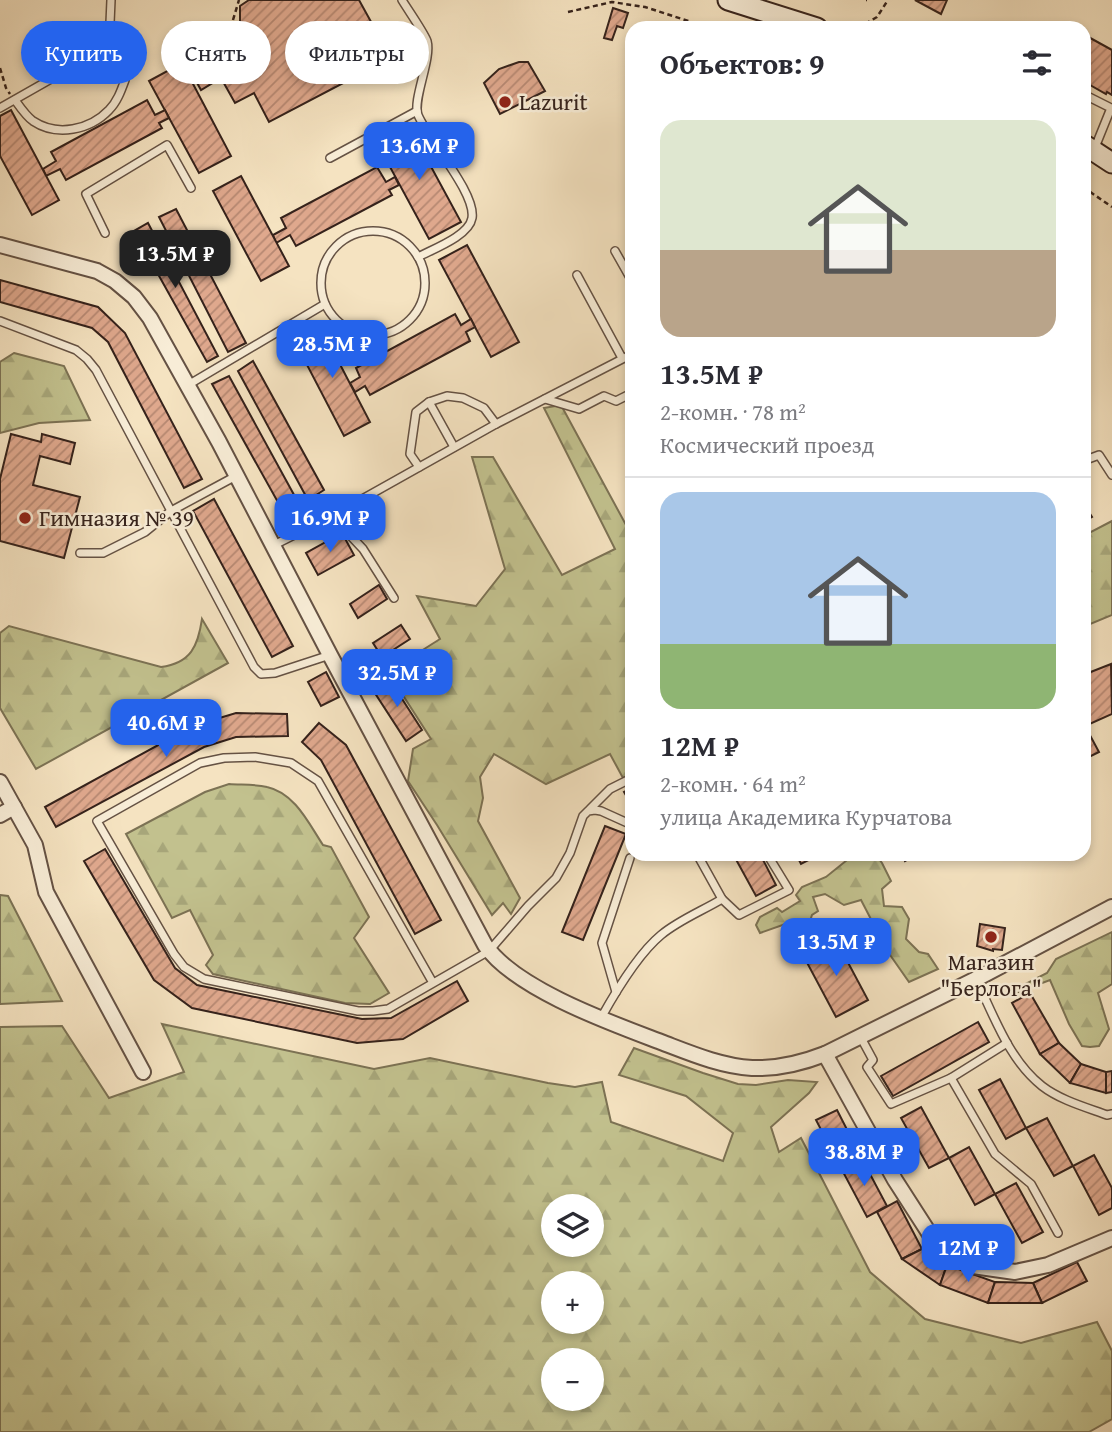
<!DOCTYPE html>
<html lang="ru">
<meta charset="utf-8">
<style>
body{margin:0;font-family:"Gentium Book Plus",serif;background:#f2f2f3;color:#2b2b33;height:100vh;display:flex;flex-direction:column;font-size:26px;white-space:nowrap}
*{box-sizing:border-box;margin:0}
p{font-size:23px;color:#7c7c81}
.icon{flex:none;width:38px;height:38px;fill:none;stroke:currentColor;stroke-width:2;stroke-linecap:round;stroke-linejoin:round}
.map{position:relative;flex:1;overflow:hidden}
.side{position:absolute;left:625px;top:21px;width:466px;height:840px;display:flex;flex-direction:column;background:#fff;border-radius:21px;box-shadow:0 4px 10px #0003}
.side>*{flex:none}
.guide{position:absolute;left:21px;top:21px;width:499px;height:63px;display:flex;gap:14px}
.controls{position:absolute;left:541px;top:1194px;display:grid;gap:14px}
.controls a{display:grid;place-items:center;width:63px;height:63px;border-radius:50%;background:#fff;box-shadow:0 4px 10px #0003;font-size:35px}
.price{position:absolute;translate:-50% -60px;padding:0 16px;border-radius:14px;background:#2563eb;color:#fff;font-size:23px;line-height:46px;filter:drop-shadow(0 2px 4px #0008)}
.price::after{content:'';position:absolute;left:50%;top:42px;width:21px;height:16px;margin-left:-10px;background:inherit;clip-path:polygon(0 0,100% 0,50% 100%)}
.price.selected{background:#222;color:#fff}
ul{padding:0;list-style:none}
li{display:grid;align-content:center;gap:14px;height:371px;padding:0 35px}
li+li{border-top:2px solid #e1e1e2}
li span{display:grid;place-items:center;height:217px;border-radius:21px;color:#555}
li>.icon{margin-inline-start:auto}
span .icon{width:126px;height:126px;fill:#fffc;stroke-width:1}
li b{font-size:30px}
h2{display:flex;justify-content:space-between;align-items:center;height:84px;padding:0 35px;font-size:30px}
.pill{padding:0 24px;border-radius:32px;background:#fff;box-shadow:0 4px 10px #0003;font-size:24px;line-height:63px}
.pill.selected{background:#2563eb;color:#fff}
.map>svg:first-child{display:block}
.forest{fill:url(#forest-firs);stroke:#7c7254;stroke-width:2;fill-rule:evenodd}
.building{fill:url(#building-hatch);stroke:#35221b;stroke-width:2}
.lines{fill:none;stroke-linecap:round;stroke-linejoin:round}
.service-casing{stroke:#655244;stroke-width:10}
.minor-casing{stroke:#655244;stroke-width:18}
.secondary-casing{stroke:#35221b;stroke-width:23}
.path{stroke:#35221b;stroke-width:2.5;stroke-dasharray:5 3.5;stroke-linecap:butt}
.service{stroke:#f8edd7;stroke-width:7}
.minor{stroke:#f8edd7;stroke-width:14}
.secondary{stroke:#f8edd7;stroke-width:19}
.poi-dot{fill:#8f2418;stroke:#f8edd7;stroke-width:2.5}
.labels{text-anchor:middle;stroke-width:5;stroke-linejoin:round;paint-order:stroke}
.poi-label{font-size:23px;fill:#35221b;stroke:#f8edd7;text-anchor:start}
</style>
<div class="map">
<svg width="1112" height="1432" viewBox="0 0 1112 1432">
<defs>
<pattern id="forest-firs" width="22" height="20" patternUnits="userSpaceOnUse" patternTransform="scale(1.75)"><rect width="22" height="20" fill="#c2c18e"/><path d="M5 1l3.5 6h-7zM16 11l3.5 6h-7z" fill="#a7a67a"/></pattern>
<pattern id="building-hatch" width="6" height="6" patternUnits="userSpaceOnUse" patternTransform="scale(1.75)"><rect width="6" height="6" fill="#dfa88d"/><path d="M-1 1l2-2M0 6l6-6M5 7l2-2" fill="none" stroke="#b68872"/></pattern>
</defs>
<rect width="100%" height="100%" fill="#f5e3c1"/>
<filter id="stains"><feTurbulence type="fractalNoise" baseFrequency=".00286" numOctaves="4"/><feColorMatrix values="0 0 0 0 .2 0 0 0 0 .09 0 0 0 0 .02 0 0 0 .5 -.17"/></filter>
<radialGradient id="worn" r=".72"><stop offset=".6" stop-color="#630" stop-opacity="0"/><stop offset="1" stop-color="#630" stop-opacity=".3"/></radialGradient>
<g class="forest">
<path d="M14 353 64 366 90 420 39 423 0 433V362Z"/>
<path d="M561 405 632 536V774L623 778 610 754 546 784 494 754 480 777 483 798 478 821 520 898 511 914 503 903 492 915 437 825 408 781 413 749 431 739 388 672 440 639 417 596 476 606 505 569 472 457H493L562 575 615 549 544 408Z"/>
<path d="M1112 521V615L1083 627V536Z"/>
<path d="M202 619 228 663 36 769 0 708V633L9 626 161 667C191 663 198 646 202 619Z"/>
<path d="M229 784C241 785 255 784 267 787 295 793 309 824 323 845L331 847 369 917 354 938 389 993 370 1004 345 1003 213 974 206 965 213 955 190 910 172 918 126 834 205 792Z"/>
<path d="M852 854H875L882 863 891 881 882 889 884 906 902 907 909 919 906 939 919 952 928 954 938 969 909 982 888 952 861 900 844 905 825 894 813 897 818 911 812 915 810 921 798 926 794 921 760 933 756 925 760 917 777 908 782 912 800 901 796 895 802 887 826 877 852 856Z"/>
<path d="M0 895 8 896 62 1001 0 1004Z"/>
<path d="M1112 932V984L1098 993 1109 1029 1099 1046 1090 1047 1082 1046 1069 1024 1050 980 1005 997 1002 996 1047 973 1056 959Z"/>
<path d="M162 1024 374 1069 430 1058 548 1083 575 1087 602 1082 611 1122 723 1161 733 1133 686 1096 619 1075 634 1048 703 1073 738 1084 756 1085 788 1080 817 1082 809 1093 771 1127 779 1152 801 1138 870 1272 925 1319 1021 1343 1097 1322 1112 1351V1419L1089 1432H0V1027L62 1026 109 1098 184 1072ZM553 1206H592V1244H553ZM553 1283H592V1321H553ZM553 1360H592V1398H553Z"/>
</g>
<g class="building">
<path d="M249 0H359L391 58 269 122 254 93 235 103 221 78 201 90 185 61 240 31V6Z"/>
<path d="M915 0H947L941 14Z"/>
<path d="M613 8 628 13 623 28 617 26 612 40 604 38Z"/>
<path d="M1083 34 1112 50V95L1107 92 1106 94 1083 81Z"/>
<path d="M519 62H528L545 91 500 114 484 83 499 69Z"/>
<path d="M182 63 231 156 199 173 149 81Z"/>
<path d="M147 100 155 115 165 110 169 118 159 123 162 128 66 180 60 169 46 176 43 169 56 161 51 152Z"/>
<path d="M11 110 59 200 32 215 0 156V116Z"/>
<path d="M409 126 461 222 429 239 377 143Z"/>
<path d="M377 167 386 182 395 177 399 185 389 190 392 195 296 246 290 235 276 243 273 235 286 228 281 218Z"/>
<path d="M241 176 289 266 261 281 213 191Z"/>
<path d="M176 209 246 343 228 352 159 217Z"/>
<path d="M148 223 218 356 207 362 134 231Z"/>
<path d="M467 245 519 342 491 357 439 260Z"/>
<path d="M0 280 98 307 125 333 202 479 184 488 108 342 92 328 0 302Z"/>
<path d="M455 314 461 325 471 319 475 327 466 332 470 341 370 395 365 386 355 392 350 383 360 377 356 368Z"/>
<path d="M319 324 370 422 344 436 293 338Z"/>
<path d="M253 361 324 490 308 500 238 371Z"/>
<path d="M229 376 299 504 284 513 212 384Z"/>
<path d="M11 434 41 442 42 434 75 443 70 464 40 456 33 485 80 497 64 558 0 541V479Z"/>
<path d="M214 499 293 646 272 657 193 511Z"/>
<path d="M1083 503 1092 517 1083 522Z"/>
<path d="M342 533 354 555 318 575 306 553Z"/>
<path d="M379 585 387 599 358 618 350 604Z"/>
<path d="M401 625 410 639 382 657 373 643Z"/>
<path d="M1111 664 1112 714 1083 727V675Z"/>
<path d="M326 672 339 697 321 706 308 682Z"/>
<path d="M388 677 422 730 406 741 371 687Z"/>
<path d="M236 713 287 714 288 736 236 737 204 747 56 827 45 807 193 726Z"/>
<path d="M319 723 346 745 441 920 415 934 321 760 302 742Z"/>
<path d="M1085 726 1099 752 1083 760V727Z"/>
<path d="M632 788V806L624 792Z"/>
<path d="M605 826 626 834 583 940 562 932Z"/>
<path d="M105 849 175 968 197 985 362 1019 391 1018 457 981 468 1001 403 1039 357 1043 192 1008 154 980 84 861Z"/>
<path d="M733 854H760L776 885 756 896Z"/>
<path d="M796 854H820L801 864Z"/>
<path d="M902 854H917L905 861Z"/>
<path d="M980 924 1005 928 1002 950 993 949V951L977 946Z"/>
<path d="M836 940 868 1000 836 1017 804 957Z"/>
<path d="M1030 993 1059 1043 1040 1054 1012 1003Z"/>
<path d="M978 1022 989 1042 893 1096 881 1076Z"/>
<path d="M1059 1043 1081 1064 1070 1083 1040 1054Z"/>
<path d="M1081 1064 1106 1072V1093L1070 1083Z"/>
<path d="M1112 1071V1092L1106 1093V1072Z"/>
<path d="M1000 1079 1026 1128 1006 1139 979 1090Z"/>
<path d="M921 1107 949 1158 929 1168 901 1118Z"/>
<path d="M837 1110 862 1159 842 1170 816 1120Z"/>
<path d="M1047 1118 1073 1166 1054 1176 1026 1128Z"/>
<path d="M969 1147 995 1194 975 1205 949 1158Z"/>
<path d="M1094 1155 1112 1188V1208L1099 1215 1073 1166Z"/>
<path d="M862 1159 887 1206 867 1217 842 1170Z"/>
<path d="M1016 1183 1043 1232 1022 1243 995 1194Z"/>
<path d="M897 1201 922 1249 902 1259 877 1212Z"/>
<path d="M922 1249 947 1265 940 1285 902 1259Z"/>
<path d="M1077 1262 1087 1281 1042 1303 1033 1283Z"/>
<path d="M947 1265 995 1282 988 1303 940 1285Z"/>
<path d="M995 1282 1033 1283 1042 1303H988Z"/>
</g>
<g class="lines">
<defs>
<g id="service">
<path d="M402 0C408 10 423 31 427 41 432 59 412 100 418 115 429 141 476 193 472 218 469 236 433 249 418 257"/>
<path d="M1083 94 1111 108 1094 150"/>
<path d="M15 100C20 107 26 116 33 121 57 137 90 130 109 110 117 102 121 91 125 80L106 48"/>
<path d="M0 108 109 46 111 0"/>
<path d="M330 158 417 111"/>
<circle cx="373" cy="283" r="52"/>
<path d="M105 233 86 194 167 145 191 188"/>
<path d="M615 251 632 281"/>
<path d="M577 275 622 358"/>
<path d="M0 321 76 350 87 359 96 370 254 667 261 674 275 673 330 655"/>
<path d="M188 385 325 304"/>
<path d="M545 399 579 409 604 396 616 401 632 393"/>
<path d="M429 402 454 447"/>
<path d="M1083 461 1099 455 1112 475"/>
<path d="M419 467 410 454 416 412 429 402 447 396 463 398 484 408 496 424"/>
<path d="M332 516 496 424 632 354"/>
<path d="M274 545 332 516 363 549 394 598"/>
<path d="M80 553H103L145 532 171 511 236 476"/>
<path d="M590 809 610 789 632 778"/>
<path d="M722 899 739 915 789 890 767 854"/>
<path d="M976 979C994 1016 1009 1060 1042 1086 1060 1100 1085 1107 1107 1115L1112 1114"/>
<path d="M433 983 318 781 291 763 255 757 224 758 200 763 97 821 174 954 184 967 204 979 358 1011H373L388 1009 489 951 528 906 556 878 570 853 583 816 588 811 595 810 601 811 632 825"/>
<path d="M616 992 602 943 630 858"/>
<path d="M601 1018C616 991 638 954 661 935 679 920 702 911 722 899L697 854"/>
<path d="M860 1036 873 1060 867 1067 891 1104 951 1078"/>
<path d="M1007 1043 951 1078 995 1154 1031 1184 1058 1233"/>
</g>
<g id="minor">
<path d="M0 245 97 271 115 281 134 297 150 318 219 442 330 655 485 945C515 989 611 1023 661 1042 690 1053 720 1066 752 1068 778 1069 802 1063 825 1054L976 979 1112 907"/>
<path d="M0 782 35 845 46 892 143 1072"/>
<path d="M0 815 14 807"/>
<path d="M825 1054 895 1180 940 1250 973 1266 1015 1272 1048 1265 1112 1238"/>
</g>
<g id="secondary">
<path d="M728 0 817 28"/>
<path d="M1083 144 1112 163"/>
</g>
</defs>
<use href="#service" class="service-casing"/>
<use href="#minor" class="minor-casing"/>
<use href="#secondary" class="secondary-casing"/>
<g class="path">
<path d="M866 0H867"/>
<path d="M568 12 612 2 645 7 710 28"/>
<path d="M233 20 239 0"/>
<path d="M858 28 877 17 888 0"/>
<path d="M0 68 6 88 10 94"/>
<path d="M1083 187 1112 207"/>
</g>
<use href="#service" class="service"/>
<use href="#minor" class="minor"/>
<use href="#secondary" class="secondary"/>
</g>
<g class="poi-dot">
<circle cx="505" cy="102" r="7"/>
<circle cx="25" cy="518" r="7"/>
<circle cx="991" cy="937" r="7"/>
</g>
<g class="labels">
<g class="poi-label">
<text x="519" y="110">Lazurit</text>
<text x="39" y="526">Гимназия № 39</text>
<text x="991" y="970" text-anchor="middle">Магазин<tspan x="991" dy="26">"Берлога"</tspan></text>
</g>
</g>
<rect width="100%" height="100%" filter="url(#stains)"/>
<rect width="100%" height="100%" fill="url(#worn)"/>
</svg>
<div class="controls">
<a><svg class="icon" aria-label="layers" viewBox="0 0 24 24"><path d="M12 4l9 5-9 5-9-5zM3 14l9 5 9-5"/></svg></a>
<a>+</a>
<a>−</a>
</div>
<b class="price" style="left:419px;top:182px">13.6M ₽</b>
<b class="price selected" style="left:175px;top:290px">13.5M ₽</b>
<b class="price" style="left:332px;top:380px">28.5M ₽</b>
<b class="price" style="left:330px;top:554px">16.9M ₽</b>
<b class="price" style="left:397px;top:709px">32.5M ₽</b>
<b class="price" style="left:166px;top:759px">40.6M ₽</b>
<b class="price" style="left:836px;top:978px">13.5M ₽</b>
<b class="price" style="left:864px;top:1188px">38.8M ₽</b>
<b class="price" style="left:968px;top:1284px">12M ₽</b>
<div class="guide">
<a class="pill selected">Купить</a>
<a class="pill">Снять</a>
<a class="pill">Фильтры</a>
</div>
<section class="side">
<h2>Объектов: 9<svg class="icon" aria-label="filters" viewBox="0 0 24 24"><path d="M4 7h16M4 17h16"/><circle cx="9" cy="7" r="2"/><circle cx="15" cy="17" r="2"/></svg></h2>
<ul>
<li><span style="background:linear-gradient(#dfe7d0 60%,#b9a48a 0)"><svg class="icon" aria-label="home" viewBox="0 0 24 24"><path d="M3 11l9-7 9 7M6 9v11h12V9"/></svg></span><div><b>13.5M ₽</b><p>2-комн. · 78 m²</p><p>Космический проезд</p></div></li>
<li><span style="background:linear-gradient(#a9c7e8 70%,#8fb573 0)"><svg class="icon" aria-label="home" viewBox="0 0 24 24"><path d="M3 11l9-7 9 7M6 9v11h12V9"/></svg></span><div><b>12M ₽</b><p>2-комн. · 64 m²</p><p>улица Академика Курчатова</p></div></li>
</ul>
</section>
</div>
